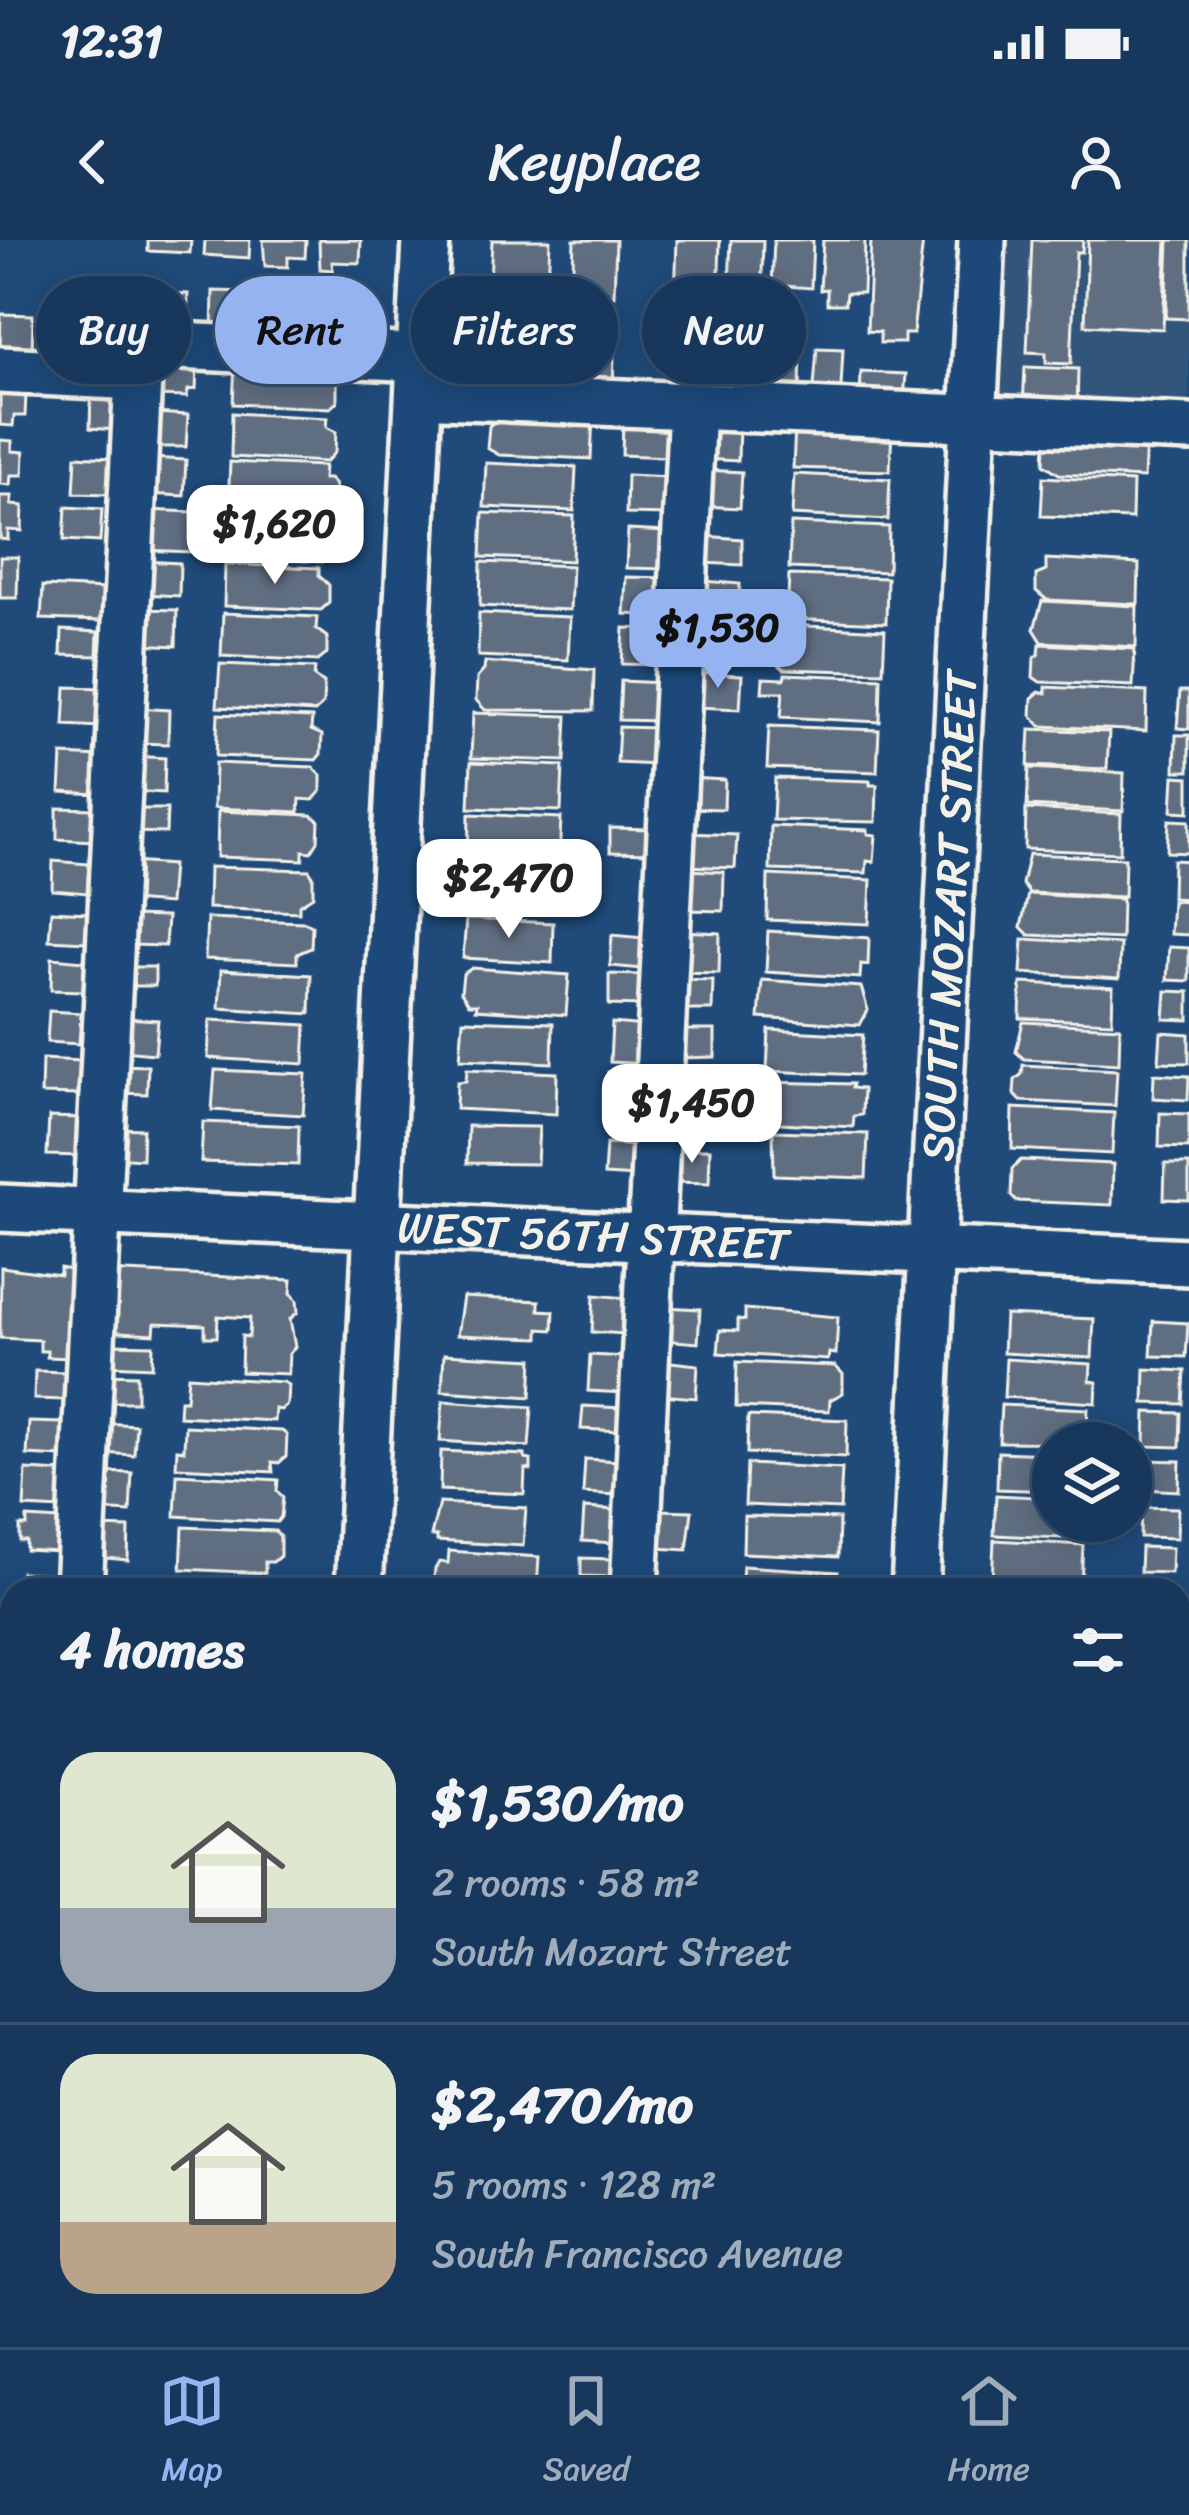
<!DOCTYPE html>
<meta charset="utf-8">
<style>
body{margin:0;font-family:Sriracha,sans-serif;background:#244365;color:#f1f3f6;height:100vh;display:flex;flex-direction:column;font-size:45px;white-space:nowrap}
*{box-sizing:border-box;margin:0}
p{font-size:39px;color:#9eacbb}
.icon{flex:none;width:66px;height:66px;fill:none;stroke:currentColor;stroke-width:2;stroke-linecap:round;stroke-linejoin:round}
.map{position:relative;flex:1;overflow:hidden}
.details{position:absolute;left:0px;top:1338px;width:1191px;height:771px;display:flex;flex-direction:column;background:#17385c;border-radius:36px 36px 0 0;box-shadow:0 6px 30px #0003,0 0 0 3px #365272}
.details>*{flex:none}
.banner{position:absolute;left:36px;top:36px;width:1119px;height:108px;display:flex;gap:24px}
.buttons{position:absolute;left:1032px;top:1182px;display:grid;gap:24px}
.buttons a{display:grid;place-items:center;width:120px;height:120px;border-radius:50%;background:#17385c;box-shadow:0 6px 30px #0003,0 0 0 3px #365272;font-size:60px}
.price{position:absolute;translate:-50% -102px;padding:0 27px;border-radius:24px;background:#fff;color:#222;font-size:39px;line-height:78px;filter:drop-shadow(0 3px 6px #0008)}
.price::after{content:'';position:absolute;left:50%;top:72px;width:36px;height:27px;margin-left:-18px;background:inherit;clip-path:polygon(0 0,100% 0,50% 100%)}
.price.selected{background:#95b2f1;color:#111}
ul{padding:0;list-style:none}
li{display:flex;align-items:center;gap:36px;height:300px;padding:0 60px}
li+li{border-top:3px solid #365272}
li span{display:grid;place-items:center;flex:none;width:336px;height:240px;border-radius:36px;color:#555}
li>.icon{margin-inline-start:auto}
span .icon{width:144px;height:144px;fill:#fffc;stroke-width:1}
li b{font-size:51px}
h2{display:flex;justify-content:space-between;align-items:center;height:144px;padding:0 60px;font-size:51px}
.pill{padding:0 42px;border-radius:54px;background:#17385c;box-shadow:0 6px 30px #0003,0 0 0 3px #365272;font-size:42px;line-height:108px}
.pill.selected{background:#95b2f1;color:#111}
.status{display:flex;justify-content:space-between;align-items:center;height:84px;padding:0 60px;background:#17385c;direction:ltr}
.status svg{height:33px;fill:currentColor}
header{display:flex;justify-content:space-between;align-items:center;height:156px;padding:0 60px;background:#17385c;font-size:54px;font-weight:600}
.tabs{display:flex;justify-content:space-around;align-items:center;height:168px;border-top:3px solid #365272;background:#17385c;font-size:33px;color:#9eacbb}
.tabs a{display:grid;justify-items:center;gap:6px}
.tabs .selected{color:#95b2f1}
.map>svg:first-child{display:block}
.built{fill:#33557c}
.building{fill:#616e81;stroke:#f4f1e8;stroke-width:3}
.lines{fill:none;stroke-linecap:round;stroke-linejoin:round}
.minor-casing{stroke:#f4f1e8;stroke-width:54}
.minor{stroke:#1f4a7a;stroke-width:45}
.labels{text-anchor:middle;stroke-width:12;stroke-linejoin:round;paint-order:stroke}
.street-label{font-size:45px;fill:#f4f1e8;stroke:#1f4a7a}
</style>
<div class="status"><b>12:31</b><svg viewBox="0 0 49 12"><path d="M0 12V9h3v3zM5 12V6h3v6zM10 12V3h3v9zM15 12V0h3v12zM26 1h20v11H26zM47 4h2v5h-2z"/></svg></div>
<header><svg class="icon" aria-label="back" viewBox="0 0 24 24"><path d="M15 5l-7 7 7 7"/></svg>Keyplace<svg class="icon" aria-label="person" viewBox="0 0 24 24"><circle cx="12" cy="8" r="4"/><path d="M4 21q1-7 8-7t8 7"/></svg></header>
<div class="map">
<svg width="1189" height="2107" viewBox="0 0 1189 2107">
<rect width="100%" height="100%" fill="#1f4a7a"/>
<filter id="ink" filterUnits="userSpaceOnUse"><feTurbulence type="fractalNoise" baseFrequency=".00833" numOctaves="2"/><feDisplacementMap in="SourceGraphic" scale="24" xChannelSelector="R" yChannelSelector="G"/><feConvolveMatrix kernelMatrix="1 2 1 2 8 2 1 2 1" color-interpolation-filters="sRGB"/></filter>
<g filter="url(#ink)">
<path class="built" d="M1001 0H1189V188L991 179Z"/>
<g class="building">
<path d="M148 0H191L190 13 148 11Z"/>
<path d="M205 0H250L249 18 204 15Z"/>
<path d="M263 0H306L305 18 288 17V27L265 26Z"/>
<path d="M319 0H361L360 23 332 22 333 30 320 29Z"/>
<path d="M492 0H550L546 85 488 82Z"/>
<path d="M574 0H616L614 56 572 54Z"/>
<path d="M677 0H720L718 62 675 60Z"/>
<path d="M731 0H763L761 71 728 69Z"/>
<path d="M774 0H813L811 48 772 45Z"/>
<path d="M823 0H865L863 53H846L845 64H827V49L820 50Z"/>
<path d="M871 0H923L913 94H904V103H880V92L867 91Z"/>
<path d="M1032 0H1083L1082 12H1076L1071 124 1046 123V113L1027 112Z"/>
<path d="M1088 0H1167L1163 89 1085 85Z"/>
<path d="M1169 0H1189V79L1166 78Z"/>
<path d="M213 51 248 52 246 93 212 91Z"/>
<path d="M269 51 303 54 301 92 267 91Z"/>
<path d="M151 53 188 54 187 90 150 89Z"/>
<path d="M323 61 357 63 356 100 322 99Z"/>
<path d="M1 74 33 75 32 114 0 112Z"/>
<path d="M89 76 128 77 127 116 91 114Z"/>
<path d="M51 78 83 80 82 116 50 114Z"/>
<path d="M497 94 548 96 546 145 495 143Z"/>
<path d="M726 94 759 95V105H762L761 149 722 147Z"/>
<path d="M554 106 586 107 585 146 552 145Z"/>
<path d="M817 108 843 109 841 148 814 147Z"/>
<path d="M764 109 801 111 800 150 762 149Z"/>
<path d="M671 113 716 114 714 151 669 149Z"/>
<path d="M596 115H614L613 149 594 148Z"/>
<path d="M155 119 189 121 190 130H197L196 149 188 150 187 157 154 156Z"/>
<path d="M235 123 332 135 337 141V162L330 168 233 164Z"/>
<path d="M1025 127 1078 129 1077 170 1023 167Z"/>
<path d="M861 132 906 134 904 162 860 161Z"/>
<path d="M0 143H18V154L26 155 25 176H14L13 186 0 185Z"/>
<path d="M91 150 117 152 116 190 90 188Z"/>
<path d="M153 173 188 175 186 207H151Z"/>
<path d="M232 173 327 178 326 187 336 192 335 212 326 222 231 217Z"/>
<path d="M593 175 591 219 499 215 487 208 489 186 499 178Z"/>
<path d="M623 179 670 181 668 217 622 215Z"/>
<path d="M704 183 739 184 738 221 703 219Z"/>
<path d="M795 186 892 189 890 231 793 228Z"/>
<path d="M1057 194 1146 198 1144 238 1059 234 1044 224 1045 205Z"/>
<path d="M0 200 12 201V211L24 212 23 235H11L10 245 0 244Z"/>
<path d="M76 216 110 218V254L74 253Z"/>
<path d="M149 218 186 220 184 256 147 254Z"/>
<path d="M230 222 324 226 323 239H329L335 245 333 263 325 270 228 267Z"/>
<path d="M486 223 576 227 574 271 484 267Z"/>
<path d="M704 230 742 232 740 268 703 266Z"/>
<path d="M794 234 890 239 888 280 792 275Z"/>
<path d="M627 235 670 237 668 275 626 274Z"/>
<path d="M1043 237 1133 242 1132 279 1041 276Z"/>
<path d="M0 256H12L11 265 23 266 22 291 8 290V300L0 299Z"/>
<path d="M66 267 102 269 100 302 64 300Z"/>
<path d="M145 270 193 272 192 312 143 310Z"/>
<path d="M483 273 574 276 572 321 481 317Z"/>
<path d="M228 274 322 278 321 288 331 293V313L322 322 226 317Z"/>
<path d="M791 283 889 287 888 332 789 328Z"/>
<path d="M628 290 667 292 666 329 626 328Z"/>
<path d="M704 296 742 299V325L703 323Z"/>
<path d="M0 317H18L17 358H0Z"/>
<path d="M1046 319 1139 324 1138 364 1047 360 1036 351V335L1046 331Z"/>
<path d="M144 321 180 323 179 356 143 354Z"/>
<path d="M481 322 572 326 570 370 480 366Z"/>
<path d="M225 324 319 328V335L329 345V363L321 370 224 366Z"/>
<path d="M789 335 887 338 886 383 787 379Z"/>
<path d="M626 337 667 338 666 376 624 374Z"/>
<path d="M704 341 740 344 738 379 702 378Z"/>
<path d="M43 346 105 349 103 381 41 379Z"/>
<path d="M1042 361 1137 366 1136 407 1042 402 1034 389Z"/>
<path d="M142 369 177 370 176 406 140 404Z"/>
<path d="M223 373 317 377 316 389 327 397V414L318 421 221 416Z"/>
<path d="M479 373 570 377 568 420 478 416Z"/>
<path d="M788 385 885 390 883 432 784 429 779 425 780 394H787Z"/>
<path d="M624 388 662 389 660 425 622 424Z"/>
<path d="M702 388 740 389 738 421 700 420Z"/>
<path d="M62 390 98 392 97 416 61 415Z"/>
<path d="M1040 404 1135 409 1133 446 1040 442 1033 437 1034 418 1039 414Z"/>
<path d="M485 422 594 430 593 471 485 470 476 460 477 438 484 430Z"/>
<path d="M220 424 315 428 314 437 324 443 323 464 315 472 217 467Z"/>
<path d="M697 433 742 435 740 469 695 467Z"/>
<path d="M785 434 881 438 880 482 781 477 783 452H762L763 438 784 439Z"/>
<path d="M621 441 663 443 662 481 619 480Z"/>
<path d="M66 447 102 448 100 487 64 485Z"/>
<path d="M1046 447 1147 452 1146 491 1041 486 1031 475 1032 458 1039 452 1046 453Z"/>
<path d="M1180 451H1189V489L1177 488Z"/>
<path d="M137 468 169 470 168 504 135 503Z"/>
<path d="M473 473 567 476 565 521 471 518Z"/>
<path d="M218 474 312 478 311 490 322 495 321 514 316 520 216 516Z"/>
<path d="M769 486 879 490 877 532 767 528Z"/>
<path d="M619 487 658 488 657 525 617 523Z"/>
<path d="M1030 489 1109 492 1107 529 1028 526Z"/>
<path d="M1176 495H1189V531H1175Z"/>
<path d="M62 515 100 517 98 554 60 552Z"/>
<path d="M132 516 165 518 164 553 130 551Z"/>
<path d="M471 522 563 526 561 571 469 568Z"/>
<path d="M215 523 313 527 321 535V551L313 560 300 559 299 572 214 568Z"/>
<path d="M1029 528 1124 533 1123 571 1027 566Z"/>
<path d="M1174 536 1189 537V572L1172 571Z"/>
<path d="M689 538 725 540 724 569 687 568Z"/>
<path d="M775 538 870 541V545H877L876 582 773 580Z"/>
<path d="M57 568 95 569 94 601 57 599Z"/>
<path d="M133 569H167L166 593 132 592Z"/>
<path d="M1026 569 1121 574 1120 613 1025 609Z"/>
<path d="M218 571 311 575 319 581 318 601 311 612 303 611V620L217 617Z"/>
<path d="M469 574 561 578 559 622 468 618Z"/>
<path d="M1169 580 1189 581V613L1167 612Z"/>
<path d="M771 586 868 590V594L876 595 874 622 867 621 866 633 770 630Z"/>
<path d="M610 588 653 589 652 613 610 612Z"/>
<path d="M687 593 737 595 735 628 685 626Z"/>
<path d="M1029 614 1125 618 1124 657 1029 653 1022 644Z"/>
<path d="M1173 620 1189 621V659L1172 658Z"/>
<path d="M53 621 89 624 87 653 52 650Z"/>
<path d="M132 622 172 625 169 664 131 661Z"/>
<path d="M467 623 559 626 557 672 465 668Z"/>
<path d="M209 627 309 630 313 636V656L299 665V672L208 668Z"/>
<path d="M688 630 724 632 723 671 686 670Z"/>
<path d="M768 635 871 640 869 684 767 680Z"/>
<path d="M1028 654 1122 659 1121 699 1029 695 1021 687Z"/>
<path d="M1172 661 1189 662V695L1170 694Z"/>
<path d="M51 671 87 673 86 702 49 700Z"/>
<path d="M130 676 167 677 165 706 130 705Z"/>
<path d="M207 678 304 682 312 686 311 708 297 714V723L205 719Z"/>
<path d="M466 679 553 683 552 723 463 718Z"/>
<path d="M682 691 720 693 719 733 680 732Z"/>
<path d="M768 691 869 698 868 725 861 724 860 738 766 732Z"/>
<path d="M612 695 645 698 643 729 610 726Z"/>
<path d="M1023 699 1120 704 1119 739 1021 733Z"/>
<path d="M1169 707 1189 708V741L1167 740Z"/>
<path d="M52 718 85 721 83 751 51 750Z"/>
<rect x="123" y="727" width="32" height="19"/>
<path d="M472 728 569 735 566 775 476 769 477 764H469L461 752 463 734Z"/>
<path d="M221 730 311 735 310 774 219 768Z"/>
<path d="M609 734 641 735V766L609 765Z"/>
<path d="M681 739 713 740 712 770H681Z"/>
<path d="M762 740 861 747 868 770 860 785 759 778Z"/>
<path d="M1021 743 1113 747 1112 782 1020 778Z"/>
<path d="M1166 751 1189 752V780L1164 779Z"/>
<path d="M49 771 81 773 79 804 47 802Z"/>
<path d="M124 778 158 780 155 814 122 811Z"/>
<path d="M210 780 306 785 304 824 208 818Z"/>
<path d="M463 780 553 783 552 823 460 819Z"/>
<path d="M1023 782 1120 787 1119 824 1024 819 1016 812Z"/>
<path d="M612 783 646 786 644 824 610 822Z"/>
<path d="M682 790H715V817L681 818Z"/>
<path d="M769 790 863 795 860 835 767 831Z"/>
<path d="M1161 792 1189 794V823L1159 822Z"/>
<path d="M42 819 81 821 79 855 41 854Z"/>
<path d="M119 825 148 826 147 854 118 853Z"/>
<path d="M1023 825 1117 830 1115 866 1021 861 1014 854 1015 840 1022 834Z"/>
<path d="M467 829 557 833 556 874 456 869 457 842 466 841Z"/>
<path d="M215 830 306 834 303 875 212 870Z"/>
<path d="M608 832 638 834 636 867 606 865Z"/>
<path d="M1154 834 1189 836 1188 860 1153 858Z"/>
<path d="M762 842 853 844 852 848 863 849 862 875 854 876 853 887 761 882Z"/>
<path d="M679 851 711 852V880L678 879Z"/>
<path d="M1013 868 1114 873 1112 914 1012 909Z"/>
<path d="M1160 873 1189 874V908L1159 907Z"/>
<path d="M49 877 81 878 80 916 47 915Z"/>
<path d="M203 882 299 886 298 925 201 922Z"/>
<path d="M468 886 539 887 537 924 467 923Z"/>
<path d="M114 888 143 889 142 919 113 917Z"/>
<path d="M773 891 868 894 866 938 774 935Z"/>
<path d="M606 904 638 906 636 937 604 935Z"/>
<path d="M674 909H710L709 943 674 942Z"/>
<path d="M1021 920 1113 924 1112 965 1016 961 1011 956 1012 929Z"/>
<path d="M1165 924H1189V960L1164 959Z"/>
<path d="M1 1027 60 1035V1028L72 1030 76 1038 72 1118 47 1117V1111H40V1100L0 1098Z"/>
<path d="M106 1031 292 1040 291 1053 297 1060 298 1072 290 1079 295 1107 289 1114 288 1134 241 1132 242 1096 249 1097 250 1078 218 1076 217 1097H205V1085L155 1083 154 1094 102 1091Z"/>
<path d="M594 1055 628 1058 626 1094 592 1092Z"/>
<path d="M463 1057 539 1061V1070L554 1071 553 1090 539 1089V1098L457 1095Z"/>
<path d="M664 1067 700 1069 698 1103 662 1100Z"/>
<path d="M745 1069 838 1077 836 1114 829 1113 828 1120 718 1113 720 1090 738 1091V1079L745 1080Z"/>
<path d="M1005 1075 1094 1079 1092 1118 1003 1113Z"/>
<path d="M1153 1081 1188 1083 1186 1117 1151 1116Z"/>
<path d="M109 1104 153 1105 152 1127 108 1125Z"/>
<path d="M444 1114 533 1119 531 1157 442 1151Z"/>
<path d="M590 1115 625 1117 624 1153 588 1151Z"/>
<path d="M1006 1119 1091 1124 1090 1141 1097 1142 1096 1163 1004 1157Z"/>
<path d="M662 1121 698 1125 696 1158 660 1155Z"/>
<path d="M737 1122 835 1126 843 1134V1153L830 1160 829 1171 736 1167Z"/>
<path d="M1145 1129 1185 1131 1183 1164 1144 1163Z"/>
<path d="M35 1131 66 1132 65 1160 34 1159Z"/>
<path d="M105 1134 137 1135V1162H105Z"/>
<path d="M188 1136 283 1142 288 1145 287 1164 281 1170 275 1169 274 1181 179 1176 180 1160H186Z"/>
<path d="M443 1161 532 1167 529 1207 440 1201Z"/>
<path d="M1001 1165 1088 1169 1086 1203 999 1202Z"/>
<path d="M583 1166 622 1168 621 1191 581 1189Z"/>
<path d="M1146 1172 1181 1173 1180 1207 1145 1206Z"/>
<path d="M748 1176 847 1180 846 1217 747 1213Z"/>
<path d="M29 1182 64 1183 62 1217 27 1215Z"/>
<path d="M103 1183 136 1185 134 1215 102 1213Z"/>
<path d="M185 1186 282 1191 287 1195 286 1217 279 1223 272 1222 273 1232 176 1227 177 1209 184 1210Z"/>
<path d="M441 1211 525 1215V1219L531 1220V1230L525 1229 524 1254 440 1250Z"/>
<path d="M998 1212 1053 1214V1251L997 1249Z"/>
<path d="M585 1219 620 1221 618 1255 583 1253Z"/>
<path d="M1144 1220 1180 1221 1179 1251 1143 1249Z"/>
<path d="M747 1224 842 1229 840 1269 745 1265Z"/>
<path d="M26 1230 63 1232 61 1269 24 1267Z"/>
<path d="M98 1232 132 1233 130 1272 97 1270Z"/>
<path d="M177 1234 278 1240 277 1251 283 1257 281 1277 277 1282 175 1276Z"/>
<path d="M996 1255 1053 1258V1281H1084V1299L994 1295Z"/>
<path d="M439 1263 526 1268 523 1306 437 1301V1296H431Z"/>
<path d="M1141 1267 1178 1268 1177 1298 1140 1297Z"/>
<path d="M584 1268 618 1270 615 1303 582 1301Z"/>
<path d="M658 1270 692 1271 687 1310 657 1308Z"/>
<path d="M744 1276 839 1279 838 1317 743 1313Z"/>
<path d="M27 1278 60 1280 58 1312 26 1310V1301H20V1286H27Z"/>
<path d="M97 1287 129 1288 128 1320 95 1317Z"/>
<path d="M183 1287 275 1291 280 1296V1316L273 1322H265V1333L181 1329Z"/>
<path d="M994 1300 1083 1305 1081 1345 992 1340Z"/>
<path d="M1141 1307 1172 1308 1171 1333 1140 1332Z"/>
<path d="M449 1311 539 1317 537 1350H439L433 1346 435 1329 439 1322 448 1323Z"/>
<path d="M581 1318 611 1319V1337L581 1336Z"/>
<path d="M743 1326 838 1332 837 1350H741Z"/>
<path d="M21 1332 56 1334 55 1350H20Z"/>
<path d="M93 1336 130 1337V1350H93Z"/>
<path d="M180 1337 279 1342V1350H179Z"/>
<path d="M2 1681 12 1682V1720H1Z"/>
<path d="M0 1832 12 1833V1870H0Z"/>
<path d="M0 1931 12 1932V1963L0 1962Z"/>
<path d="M0 1986 12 1987V2027L0 2026Z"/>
</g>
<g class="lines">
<defs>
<g id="minor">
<path d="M0 130 138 137"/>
<path d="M419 154 1189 188"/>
<path id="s1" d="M0 968 1189 1022"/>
<path d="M79 1350 138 137 149 107 158 105 420 118"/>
<path d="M359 1350 426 0"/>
<path d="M634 1350 692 166"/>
<path id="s2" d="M915 1350 982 0"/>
<path d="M1179 1604 1189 1399"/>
<path d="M0 2077 12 2078"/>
<path d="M430 2097 642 2107"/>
<path d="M322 2107V2097"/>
<path d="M878 2107V2097"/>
<path d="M1154 2107 1155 2097"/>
</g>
</defs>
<use href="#minor" class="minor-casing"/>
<use href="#minor" class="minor"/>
</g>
</g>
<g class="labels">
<g class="street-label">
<text dy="16" stroke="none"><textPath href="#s2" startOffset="675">SOUTH MOZART STREET</textPath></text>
<text dy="16" stroke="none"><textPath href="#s1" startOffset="594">WEST 56TH STREET</textPath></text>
</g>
</g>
</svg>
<div class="buttons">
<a><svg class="icon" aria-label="layers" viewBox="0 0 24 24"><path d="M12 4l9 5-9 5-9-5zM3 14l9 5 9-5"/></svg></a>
</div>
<b class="price" style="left:275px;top:347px">$1,620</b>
<b class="price selected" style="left:718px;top:451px">$1,530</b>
<b class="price" style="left:509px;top:701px">$2,470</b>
<b class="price" style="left:692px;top:926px">$1,450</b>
<div class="banner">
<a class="pill">Buy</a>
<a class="pill selected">Rent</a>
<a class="pill">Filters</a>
<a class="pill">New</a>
</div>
<section class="details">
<h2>4 homes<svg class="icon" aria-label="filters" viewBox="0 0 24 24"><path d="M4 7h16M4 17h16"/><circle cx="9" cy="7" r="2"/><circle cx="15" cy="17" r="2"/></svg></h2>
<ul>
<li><span style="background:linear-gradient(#dfe7d0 65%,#9aa5b1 0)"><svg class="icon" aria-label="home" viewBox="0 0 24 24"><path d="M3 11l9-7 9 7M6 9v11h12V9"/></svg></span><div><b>$1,530/mo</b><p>2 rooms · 58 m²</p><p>South Mozart Street</p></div></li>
<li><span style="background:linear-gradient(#dfe7d0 70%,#b9a48a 0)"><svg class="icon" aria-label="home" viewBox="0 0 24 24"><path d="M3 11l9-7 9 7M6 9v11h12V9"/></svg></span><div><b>$2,470/mo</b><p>5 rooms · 128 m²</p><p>South Francisco Avenue</p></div></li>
</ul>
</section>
</div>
<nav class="tabs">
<a class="selected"><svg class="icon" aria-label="map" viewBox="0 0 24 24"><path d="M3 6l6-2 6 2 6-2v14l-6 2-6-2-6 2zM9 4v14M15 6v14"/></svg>Map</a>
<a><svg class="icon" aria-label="saved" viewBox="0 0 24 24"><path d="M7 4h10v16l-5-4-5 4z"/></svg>Saved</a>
<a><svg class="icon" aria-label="home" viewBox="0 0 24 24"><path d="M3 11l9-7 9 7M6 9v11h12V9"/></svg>Home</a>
</nav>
